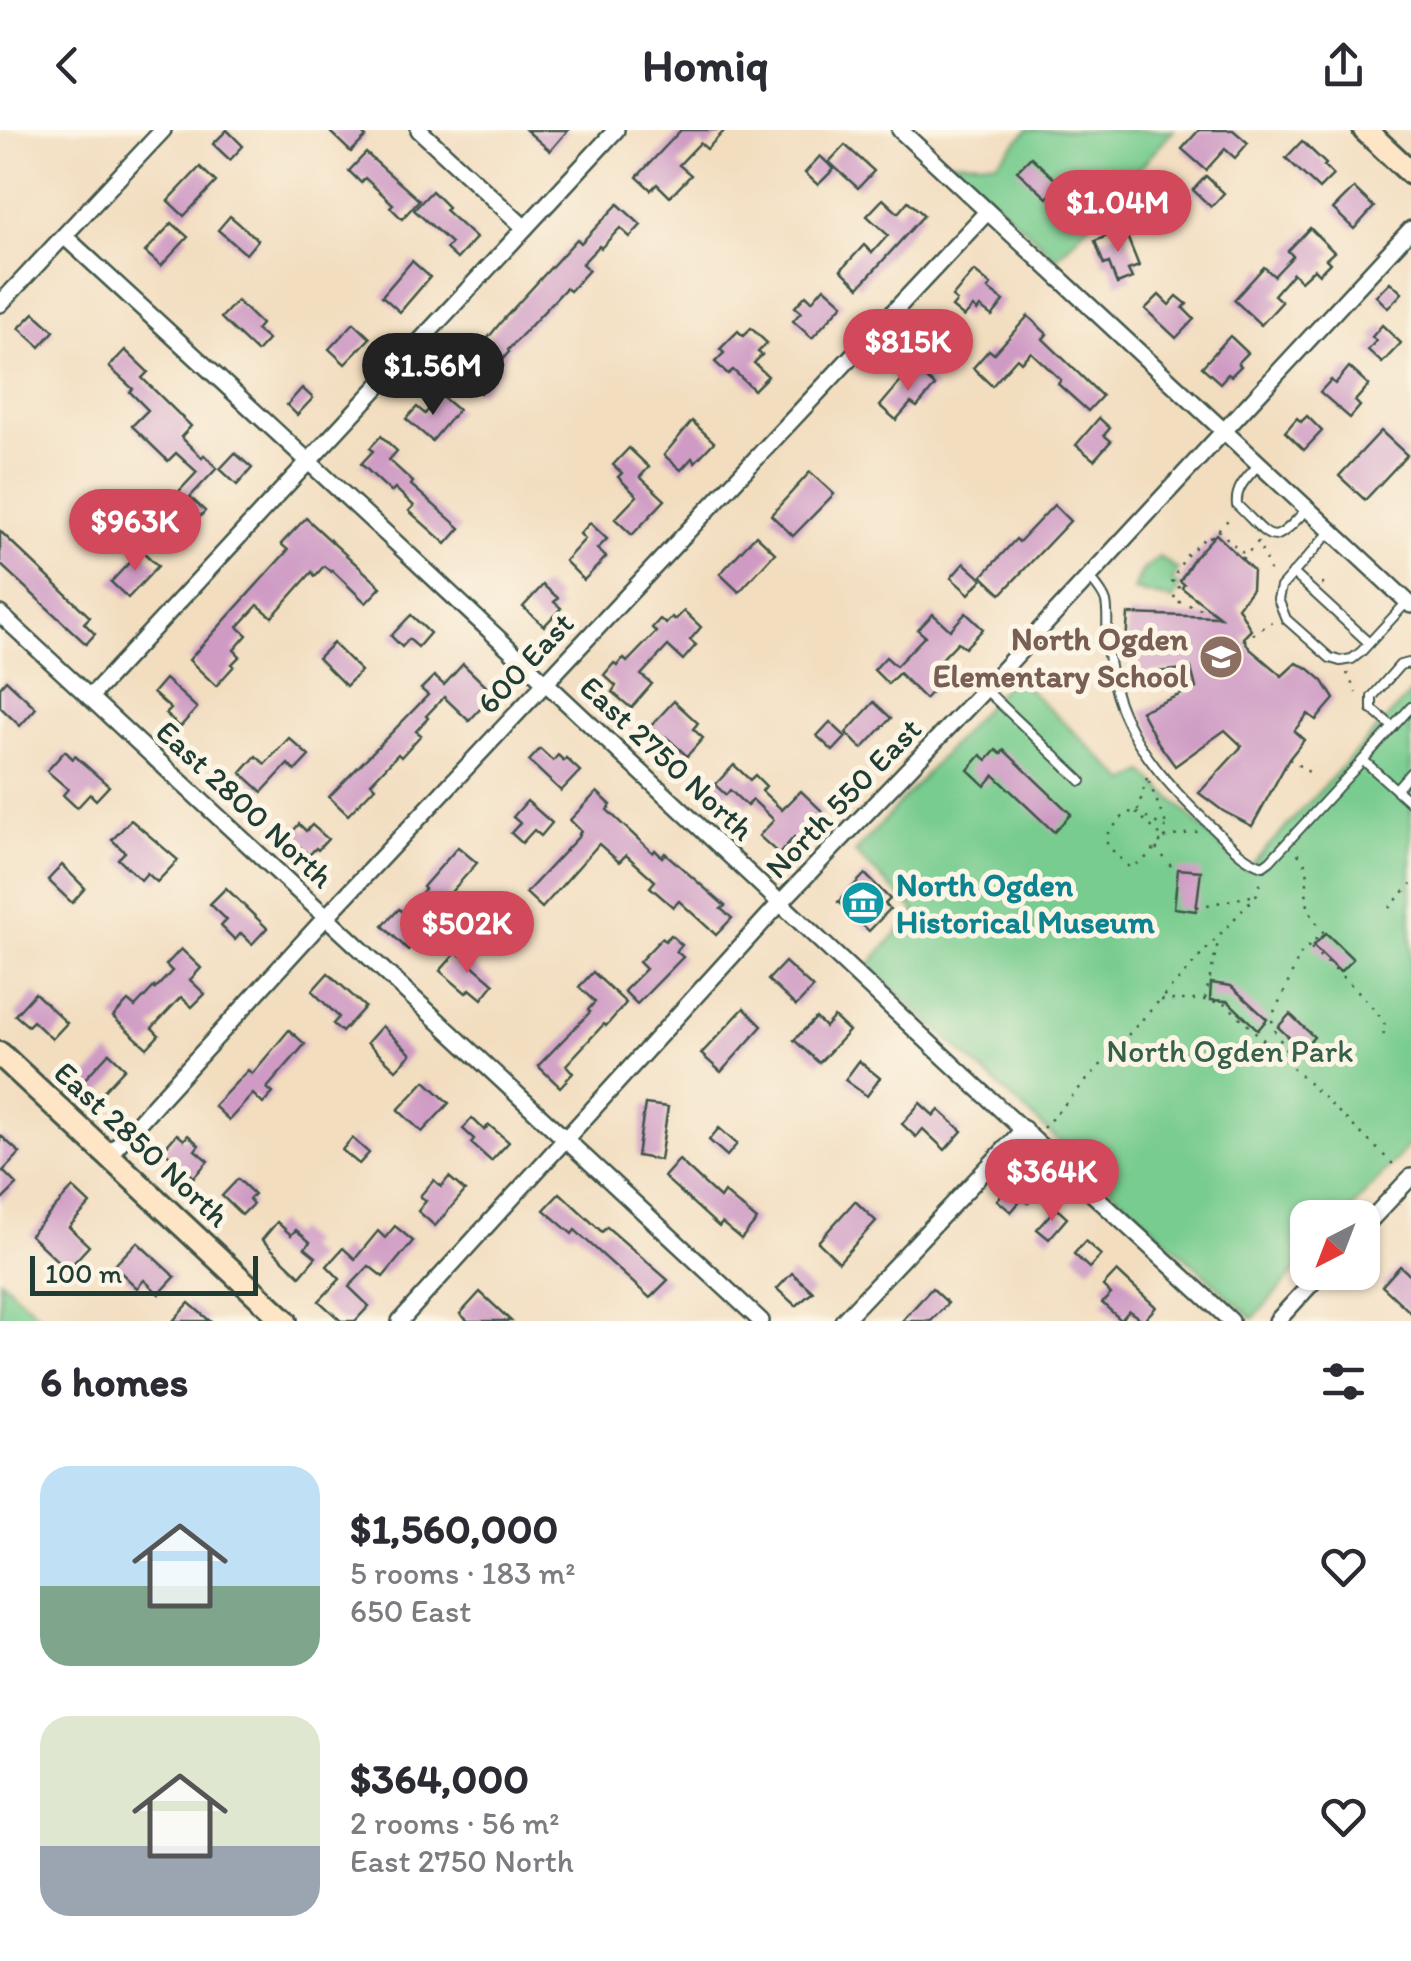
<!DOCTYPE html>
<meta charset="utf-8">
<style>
body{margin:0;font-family:Itim,sans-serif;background:#f2f2f3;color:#2b2b33;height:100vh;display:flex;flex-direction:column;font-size:38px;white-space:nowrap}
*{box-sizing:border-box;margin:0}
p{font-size:32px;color:#7c7c81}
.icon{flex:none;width:55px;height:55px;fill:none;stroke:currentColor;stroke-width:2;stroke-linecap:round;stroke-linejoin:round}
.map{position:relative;height:1191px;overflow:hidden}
.drawer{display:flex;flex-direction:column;background:#fff;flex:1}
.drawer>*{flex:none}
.needle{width:65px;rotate:222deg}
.fabs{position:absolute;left:1290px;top:1070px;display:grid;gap:20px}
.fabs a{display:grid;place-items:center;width:90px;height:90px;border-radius:20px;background:#fff;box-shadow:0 2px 8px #0004;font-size:50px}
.scale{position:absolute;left:30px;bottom:25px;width:228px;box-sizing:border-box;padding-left:10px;border:5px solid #1f3d34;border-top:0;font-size:28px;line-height:35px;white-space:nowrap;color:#1f3d34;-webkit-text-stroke:8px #fcf5e5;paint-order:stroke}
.price{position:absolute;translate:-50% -85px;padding:0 22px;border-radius:35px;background:#d1495b;color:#fff;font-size:32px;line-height:65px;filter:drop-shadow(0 2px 5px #0008)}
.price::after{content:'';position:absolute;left:50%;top:60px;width:30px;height:22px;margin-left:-15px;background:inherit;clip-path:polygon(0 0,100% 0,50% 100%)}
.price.active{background:#222;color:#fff}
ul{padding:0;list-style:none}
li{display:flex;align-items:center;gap:30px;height:250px;padding:0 40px}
li span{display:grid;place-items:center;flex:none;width:280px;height:200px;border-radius:30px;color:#555}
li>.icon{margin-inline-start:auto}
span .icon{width:120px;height:120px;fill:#fffc;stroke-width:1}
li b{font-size:42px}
h2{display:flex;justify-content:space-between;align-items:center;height:120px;padding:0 40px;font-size:42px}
header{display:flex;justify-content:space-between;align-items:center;height:130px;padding:0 40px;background:#fff;font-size:45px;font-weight:800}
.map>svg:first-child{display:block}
.green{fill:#78cc8f;stroke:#4c8462;stroke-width:2.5}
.building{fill:#cf9bc5}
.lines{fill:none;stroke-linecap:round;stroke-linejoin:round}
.lane-casing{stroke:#3f5549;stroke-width:12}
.street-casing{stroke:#3f5549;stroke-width:20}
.secondary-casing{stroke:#3f5549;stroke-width:28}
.path{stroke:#3f5549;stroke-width:2.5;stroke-dasharray:2.5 8;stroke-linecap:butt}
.lane{stroke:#fff;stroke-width:8}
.street{stroke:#fff;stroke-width:15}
.secondary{stroke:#fee5c5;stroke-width:22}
.labels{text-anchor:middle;stroke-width:10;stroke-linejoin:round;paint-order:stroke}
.education-label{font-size:32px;font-weight:bold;fill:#785e54;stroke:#fcf5e5;text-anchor:end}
.street-label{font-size:32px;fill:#1f3d34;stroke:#fcf5e5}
.culture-label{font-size:32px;font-weight:bold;fill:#0d838f;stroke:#fcf5e5;text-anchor:start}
.park-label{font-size:32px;fill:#35614b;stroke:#fcf5e5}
</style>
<header><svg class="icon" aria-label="back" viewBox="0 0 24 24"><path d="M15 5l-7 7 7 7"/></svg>Homiq<svg class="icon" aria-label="share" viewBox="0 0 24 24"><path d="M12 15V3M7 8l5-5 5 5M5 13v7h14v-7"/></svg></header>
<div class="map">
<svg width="1411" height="1191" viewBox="0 0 1411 1191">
<rect width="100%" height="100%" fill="#fcf5e5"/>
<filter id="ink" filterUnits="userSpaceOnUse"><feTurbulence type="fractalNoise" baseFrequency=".01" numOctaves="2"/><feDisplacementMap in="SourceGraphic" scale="20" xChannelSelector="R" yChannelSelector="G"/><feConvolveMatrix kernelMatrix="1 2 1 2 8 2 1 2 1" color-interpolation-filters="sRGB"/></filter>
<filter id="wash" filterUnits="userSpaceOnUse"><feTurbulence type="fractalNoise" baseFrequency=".0048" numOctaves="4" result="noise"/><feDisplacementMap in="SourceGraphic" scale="40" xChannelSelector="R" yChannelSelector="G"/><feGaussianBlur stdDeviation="2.25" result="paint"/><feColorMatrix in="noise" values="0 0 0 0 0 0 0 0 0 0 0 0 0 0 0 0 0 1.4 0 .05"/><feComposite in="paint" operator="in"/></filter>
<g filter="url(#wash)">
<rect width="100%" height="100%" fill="#f2ddbf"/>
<g class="green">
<path d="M1028 0H1174L1057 128 950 31 997 32Z"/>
<path d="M1159 427 1178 440 1172 451 1180 455 1173 470 1134 460 1142 441Z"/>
<path d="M1014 546 1127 652 1144 642 1246 740 1411 563V1013L1344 1087 1308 1088 1307 1128 1253 1189 868 836 916 781 855 723Z"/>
<path d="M0 1149 45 1191H0Z"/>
</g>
<g id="blocks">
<g class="building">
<path d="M227 0 243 16 230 30 213 14Z"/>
<path d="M328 0H359L366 7 351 22Z"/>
<path d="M526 0H568L550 21Z"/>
<path d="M681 0H725L707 19 700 13 679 35 691 45 670 67 657 54 651 60 637 47Z"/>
<path d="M1199 0H1233L1248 13 1235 28 1225 19 1206 40 1182 19Z"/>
<path d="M1302 11 1326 34 1324 36 1333 45 1319 59 1286 28Z"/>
<path d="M845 15 874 41 858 58 829 32Z"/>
<path d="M366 23 419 70 402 89 390 77 393 74 365 48 361 53 349 41Z"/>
<path d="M820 26 834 39 818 55 805 43Z"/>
<path d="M1031 27 1060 54 1047 68 1017 41Z"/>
<path d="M200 37 216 52 184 86 168 71Z"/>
<path d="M1206 46 1224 63 1211 77 1193 60Z"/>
<path d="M1354 58 1374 77 1354 99 1333 79Z"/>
<path d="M432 61 448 77 445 80 476 108 457 129 446 119 451 113 414 80Z"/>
<path d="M883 69 898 83 908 71 924 85 859 157 841 140 864 115 872 123 888 105 867 86Z"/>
<path d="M618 74 641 95 630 107 620 98 601 118 599 116 582 134 589 140 570 161 566 158 508 220 509 222 500 232 503 236 480 263 461 247 474 232 471 229 501 192 577 109 581 113Z"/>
<path d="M230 86 258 110 246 124 218 100Z"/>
<path d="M172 93 188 107 161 136 145 122Z"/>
<path d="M1310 98 1334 122 1326 129 1330 133 1319 144 1314 139 1301 151 1293 143 1274 165 1282 172 1261 195 1234 170 1264 137 1274 146 1293 126 1288 121Z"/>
<path d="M1124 99 1139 136 1128 140 1132 148 1117 154 1109 133 1104 135 1095 111Z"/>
<path d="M412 131 430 147 400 182 382 166Z"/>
<path d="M974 141 991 155 988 159 1004 171 992 186 980 177 977 181 973 177 964 187 952 177 957 171 952 167Z"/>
<path d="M1390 152 1402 163 1388 178 1376 166Z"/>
<path d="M824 157 843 174 812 208 793 191 801 182 795 177 806 165 812 171Z"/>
<path d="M1159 165 1169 175 1177 166 1187 174 1183 178 1194 189 1176 208 1145 179Z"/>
<path d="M237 171 261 194 256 200 268 210 257 222 221 188Z"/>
<path d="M34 183 54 201 40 217 19 198Z"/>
<path d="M1028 186 1047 204 1043 209 1102 266 1088 281 1058 254 1061 250 1031 222 1021 232 1017 228 992 256 973 238 989 220 994 224Z"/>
<path d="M354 193 370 208 345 234 329 219Z"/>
<path d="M1382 195 1401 213 1382 233 1368 220 1376 211 1372 207Z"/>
<path d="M751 198 767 213 758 222 762 225 754 233 768 246 754 260 733 240 728 244 715 232 724 223 720 219 738 201 743 206Z"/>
<path d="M1230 206 1248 223 1238 233 1241 236 1231 246 1228 244 1220 253 1202 237Z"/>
<path d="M125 220 148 242 142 248 191 296 181 307 202 328 204 325 217 338 190 367 205 381 187 401 182 396 171 407 152 390 197 342 176 323 168 331 132 296 148 280 130 262 133 259 109 237Z"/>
<path d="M913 237 935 256 917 277 911 273 896 290 880 276Z"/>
<path d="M1349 237 1369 255 1355 271 1360 276 1350 288 1320 262 1331 250 1335 254Z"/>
<path d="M302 258 313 268 297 285 287 275Z"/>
<path d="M440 265 458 280 432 311 406 289 417 277 425 284Z"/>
<path d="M1307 286 1322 301 1304 320 1285 302 1297 288 1301 292Z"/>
<path d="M1099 288 1110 298 1104 305 1111 311 1094 330 1076 315Z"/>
<path d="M692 291 714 312 695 332 692 328 681 340 664 325Z"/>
<path d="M1381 301 1407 325 1365 370 1339 346Z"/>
<path d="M381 306 397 321 389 330 413 352 411 355 460 398 446 414 409 381 414 376 395 358 391 362 361 334 373 321 370 318Z"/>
<path d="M629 318 649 337 640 347 665 370 632 405 615 389 637 366 618 347 622 343 613 335Z"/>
<path d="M235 323 252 338 237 355 220 339Z"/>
<path d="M810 342 834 364 793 406 771 385Z"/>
<path d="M1054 375 1070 391 1001 464 982 446 1016 409 1019 412Z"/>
<path d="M306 388 381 457 366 473 332 440 331 442 324 436 315 446 312 442 272 487 258 475 238 497 247 505 234 520 240 526 232 534 234 536 216 556 189 530 288 420 281 414Z"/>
<path d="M590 393 607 409 597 419 606 427 584 450 565 431 585 409 580 404Z"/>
<path d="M0 401 90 487 84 493 95 504 86 514 0 434Z"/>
<path d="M1216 404 1253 440 1252 459 1238 477 1251 500 1243 508 1250 519 1282 546 1296 533 1308 538 1323 551 1334 569 1316 590 1308 584 1294 601 1304 610 1289 629 1252 696 1223 681 1199 663 1242 616 1225 600 1175 636 1157 611 1141 581 1196 558 1191 538 1131 545 1126 513 1128 484 1220 487 1182 458 1184 454 1180 451 1194 428Z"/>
<path d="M756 405 775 423 739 462 720 444Z"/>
<path d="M141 420 158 436 128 468 111 452Z"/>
<path d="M964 433 982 449 969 464 951 448Z"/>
<path d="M543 455 558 468 554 472 561 478 544 496 523 477Z"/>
<path d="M684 481 701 497 690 510 696 515 683 530 668 516 641 545 652 554 631 578 612 562 616 556 604 545 614 533 617 536 623 528 627 532 656 502 652 498 660 489 666 494 672 487 675 490Z"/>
<path d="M966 483 983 499 965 518 958 512 936 535 943 541 931 554 935 558 925 569 899 543 888 554 874 540 886 527 896 536 925 506 918 500 933 484 950 500Z"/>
<path d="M411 485 430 503 418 517 409 509 402 517 391 506Z"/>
<path d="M333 513 361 541 346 556 318 528Z"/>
<path d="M463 534 494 564 469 591 444 567 426 586 428 588 416 601 421 605 401 627 398 624 371 653 375 657 348 685 329 667 428 565 421 559 434 546 444 555Z"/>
<path d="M165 549 197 578 180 597 166 584 171 579 153 563Z"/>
<path d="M6 550 36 578 20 596 0 577V557Z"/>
<path d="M674 571 698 593 693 599 703 608 687 626 666 607 664 610 650 597Z"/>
<path d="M874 572 891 588 862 619 846 603Z"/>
<path d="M830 592 846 607 833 621 817 606Z"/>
<path d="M289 608 309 626 295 641 288 634 262 662 241 643 256 626 265 634Z"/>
<path d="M540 619 553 631 558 625 564 631 566 628 580 641 561 661 529 631Z"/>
<path d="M996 620 1001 624 1004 620 1071 684 1054 702 994 645 985 656 968 640 981 625 987 630Z"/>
<path d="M65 621 73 629 75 626 109 656 96 670 90 664 77 678 63 665 68 659 47 641Z"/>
<path d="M734 635 750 650 755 645 766 656 762 661 782 680 801 661 823 682 797 710 794 707 779 724 759 706 774 690 753 670 747 676 730 660 726 665 715 655Z"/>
<path d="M597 662 611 675 607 680 653 723 655 720 662 727 665 723 725 776 721 779 732 788 716 805 679 771 673 777 650 757 655 751 626 725 619 732 599 714 542 778 526 763 580 705 579 704 581 701 570 690Z"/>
<path d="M527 671 552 693 541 706 534 700 522 713 511 703 520 693 513 687Z"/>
<path d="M131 690 178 730 157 752 147 743 141 750 118 729 125 722 112 710Z"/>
<path d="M299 694 306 701 312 695 328 709 318 720 316 718 309 725 288 707Z"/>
<path d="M458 717 477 733 412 806 416 811 408 820 383 796 399 779 403 782 425 759 423 757Z"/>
<path d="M62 735 85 758 72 773 48 750Z"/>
<path d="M1178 739 1201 741 1196 781 1174 778Z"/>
<path d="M865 744 890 769 885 774 890 779 869 801 838 772Z"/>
<path d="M226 758 267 798 252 814 241 803 235 810 221 796 227 790 210 774Z"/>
<path d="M1326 803 1353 829 1340 842 1313 816Z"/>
<path d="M671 805 682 815 676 821 683 827 637 874 624 861 646 839 639 832 662 808 665 811Z"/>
<path d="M181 819 201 838 190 850 205 864 192 877 181 867 152 898 159 905 147 918 113 887 128 871 135 877 154 857 155 859 172 841 166 835Z"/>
<path d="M457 822 494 854 482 869 470 859 466 863 440 841Z"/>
<path d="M785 832 813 858 796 876 768 850Z"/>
<path d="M593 842 626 873 606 896 604 894 566 935 573 943 560 957 538 936 590 882 588 880 595 872 579 857Z"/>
<path d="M328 843 365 877 342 902 333 894 339 887 312 861Z"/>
<path d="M1211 853 1231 856 1267 889 1258 900 1228 871 1210 870Z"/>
<path d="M35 863 67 893 52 909 33 891 28 896 15 885Z"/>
<path d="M744 878 762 896 721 942 701 924Z"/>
<path d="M1290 884 1314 907 1302 920 1278 897Z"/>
<path d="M834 887 849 901 819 933 794 910 816 888 825 897Z"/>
<path d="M382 896 411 924 396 940 367 913Z"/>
<path d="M289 900 305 914 267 958 273 963 263 974 253 964 229 990 214 976 248 940 252 944Z"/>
<path d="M109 923 125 938 97 968 81 953Z"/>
<path d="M859 931 880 948 867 966 845 950Z"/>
<path d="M425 951 449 973 422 1002 398 980Z"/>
<path d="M920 973 934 986 939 980 962 1001 945 1020 923 999 916 1007 902 994Z"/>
<path d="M645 974 668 977 660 1030 637 1026Z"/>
<path d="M472 988 484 1000 489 995 509 1012 491 1031 471 1013 474 1009 463 999Z"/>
<path d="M719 998 737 1014 727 1026 709 1010Z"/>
<path d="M177 1004 184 1010 188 1005 199 1015 195 1020 208 1031 194 1047 163 1020Z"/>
<path d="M0 1005 20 1023 3 1041 17 1055 0 1072Z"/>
<path d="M352 1008 369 1023 359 1034 342 1020Z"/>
<path d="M679 1030 720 1068 724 1062 757 1090 741 1109 722 1093 719 1097 664 1047Z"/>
<path d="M1023 1046 1039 1061 1028 1073 1023 1068 1011 1082 997 1070 1018 1047 1020 1049Z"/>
<path d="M449 1047 465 1061 435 1096 418 1081 426 1071 420 1066 434 1050 441 1057Z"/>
<path d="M238 1049 254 1064 249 1069 253 1074 242 1085 222 1066Z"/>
<path d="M73 1058 90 1074 69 1097 89 1116 67 1140 30 1105Z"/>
<path d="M560 1063 602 1102 607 1097 668 1150 650 1168 575 1100 572 1104 544 1080Z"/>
<path d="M855 1071 876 1091 839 1132 818 1112Z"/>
<path d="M1056 1078 1067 1088 1049 1109 1037 1099Z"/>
<path d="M277 1092 291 1105 296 1100 310 1112 305 1118 316 1127 300 1146 262 1110Z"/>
<path d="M395 1096 413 1111 383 1147 369 1136 349 1157 369 1176 355 1191H341L319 1171 340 1149 327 1136 343 1118 355 1129 378 1101 385 1108Z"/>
<path d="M1085 1111 1101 1125 1089 1138 1074 1124Z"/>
<path d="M137 1112 175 1147 159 1164 144 1150 137 1158 114 1136Z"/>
<path d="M1400 1136 1411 1146V1183L1382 1156Z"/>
<path d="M1117 1141 1156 1177 1143 1191 1129 1181 1121 1190 1102 1173 1111 1164 1103 1156Z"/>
<path d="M792 1143 813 1162 796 1176 777 1159Z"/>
<path d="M932 1158 948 1173 931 1191H902Z"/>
<path d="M480 1162 511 1191H468L460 1184Z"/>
<path d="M189 1173 210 1191H173Z"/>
</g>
</g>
</g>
<g filter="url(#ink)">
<use href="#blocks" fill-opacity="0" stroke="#3f5549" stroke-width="2.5"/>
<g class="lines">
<defs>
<g id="lane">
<path d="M1259 334C1248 347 1235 357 1237 375 1274 410 1269 420 1307 379"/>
<path d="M1331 401 1281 457 1278 469 1286 489 1330 528 1340 531 1352 529 1361 522 1407 472"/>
<path d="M1293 443 1369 513"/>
<path d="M1089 447C1095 454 1103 462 1106 472 1109 487 1106 503 1107 518 1109 533 1112 549 1116 564 1133 619 1173 661 1214 699 1229 713 1243 730 1263 736L1270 731 1363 630 1411 673"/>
<path d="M985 559 1081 651"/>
<path d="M1393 597 1372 579V567L1400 535 1409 533 1411 535"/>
<path d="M1363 630 1411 577"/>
<path d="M1396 659 1411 642"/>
</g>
<g id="street">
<path d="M419 0 525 98"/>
<path d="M900 0 1411 475"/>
<path d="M64 106C348 366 627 629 907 892 1014 993 1123 1091 1231 1191"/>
<path d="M0 174 163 0"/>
<path d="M0 484 761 1191"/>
<path d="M90 567 616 0"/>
<path d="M108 1026 326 787 987 82"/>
<path d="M1362 1099 1411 1047"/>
<path d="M400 1191 781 772 985 559 1411 99"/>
<path d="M843 1191 1024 999"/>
<path d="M1277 1191 1322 1142"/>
</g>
<g id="secondary">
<path d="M1365 0 1411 43"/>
<path d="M0 924 285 1191"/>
</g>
</defs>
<use href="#lane" class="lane-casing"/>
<use href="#street" class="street-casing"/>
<use href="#secondary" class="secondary-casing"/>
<g class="path">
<path d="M1218 400 1244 424"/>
<path d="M1211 407 1230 388"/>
<path d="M1242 429 1258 412 1272 446"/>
<path d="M1322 455 1328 449"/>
<path d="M1201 479 1173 470 1180 455 1172 451 1185 427 1208 405 1211 408"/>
<path d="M1244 510 1272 492"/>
<path d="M1347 543 1356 563"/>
<path d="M1289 629 1315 646"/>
<path d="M1147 648 1137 683 1127 682 1107 704V715L1129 737C1143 734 1154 720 1163 708L1137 683 1168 699 1147 647"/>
<path d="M1164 708 1201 701"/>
<path d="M1156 718 1171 736"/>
<path d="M1197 777 1256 765"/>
<path d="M1389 778 1411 754"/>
<path d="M1311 818 1357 860 1383 890 1386 899 1383 905"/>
<path d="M1205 869 1219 808"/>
<path d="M1161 870H1205L1226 874 1396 1037"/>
<path d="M1287 931 1286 920 1275 901 1272 890 1275 879 1283 865 1299 826 1323 802C1316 793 1309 784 1307 771 1304 749 1315 740 1296 722"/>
<path d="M1043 998 1257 764 1262 746"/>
</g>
<use href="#lane" class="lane"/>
<use href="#street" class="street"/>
<use href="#secondary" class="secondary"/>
</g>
</g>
<defs>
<symbol id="school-disc" viewBox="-11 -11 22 22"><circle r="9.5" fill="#8d6e63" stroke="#fcf5e5"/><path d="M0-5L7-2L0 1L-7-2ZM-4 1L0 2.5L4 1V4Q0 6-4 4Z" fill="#fff"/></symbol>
<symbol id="museum-disc" viewBox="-11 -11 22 22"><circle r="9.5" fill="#0f9aa8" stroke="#fcf5e5"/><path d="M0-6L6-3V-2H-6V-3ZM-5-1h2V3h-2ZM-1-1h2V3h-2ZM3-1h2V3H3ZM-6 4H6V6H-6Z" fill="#fff"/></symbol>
</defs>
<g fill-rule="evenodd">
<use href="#school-disc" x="1196" y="502" width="50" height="50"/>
<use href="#museum-disc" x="838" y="748" width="50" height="50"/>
</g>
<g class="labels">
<g class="education-label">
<text x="1188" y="520">North Ogden<tspan x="1188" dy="37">Elementary School</tspan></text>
</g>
<g class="street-label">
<text transform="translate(525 533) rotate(-47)" y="11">600 East</text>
<text transform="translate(667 628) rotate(43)" y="11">East 2750 North</text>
<text transform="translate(843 668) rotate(-46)" y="11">North 550 East</text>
<text transform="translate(245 674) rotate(43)" y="11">East 2800 North</text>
<text transform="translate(142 1014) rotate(43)" y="11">East 2850 North</text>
</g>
<g class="culture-label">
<text x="896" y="766">North Ogden<tspan x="896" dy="37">Historical Museum</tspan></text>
</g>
<g class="park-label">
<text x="1230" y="932">North Ogden Park</text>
</g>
</g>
</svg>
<div class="fabs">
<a><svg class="needle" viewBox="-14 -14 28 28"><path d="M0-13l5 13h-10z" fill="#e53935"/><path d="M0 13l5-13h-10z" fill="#7c7c81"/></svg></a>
</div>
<div class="scale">100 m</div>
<b class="price" style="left:1118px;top:125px">$1.04M</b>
<b class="price" style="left:908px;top:264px">$815K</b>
<b class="price active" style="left:433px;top:288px">$1.56M</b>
<b class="price" style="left:135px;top:444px">$963K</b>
<b class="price" style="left:467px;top:846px">$502K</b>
<b class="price" style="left:1052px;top:1094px">$364K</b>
</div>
<section class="drawer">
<h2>6 homes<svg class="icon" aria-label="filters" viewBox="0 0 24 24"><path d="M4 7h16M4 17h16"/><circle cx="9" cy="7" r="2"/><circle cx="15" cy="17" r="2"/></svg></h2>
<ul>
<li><span style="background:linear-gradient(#bfe0f5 60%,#7fa58c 0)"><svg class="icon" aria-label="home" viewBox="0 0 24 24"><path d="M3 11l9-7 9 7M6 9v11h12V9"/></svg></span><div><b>$1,560,000</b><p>5 rooms · 183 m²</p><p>650 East</p></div><svg class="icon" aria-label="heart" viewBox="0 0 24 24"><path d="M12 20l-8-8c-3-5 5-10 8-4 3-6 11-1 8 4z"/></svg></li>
<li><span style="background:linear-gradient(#dfe7d0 65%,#9aa5b1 0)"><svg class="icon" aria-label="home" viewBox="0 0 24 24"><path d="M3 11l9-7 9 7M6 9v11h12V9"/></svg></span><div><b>$364,000</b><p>2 rooms · 56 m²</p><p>East 2750 North</p></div><svg class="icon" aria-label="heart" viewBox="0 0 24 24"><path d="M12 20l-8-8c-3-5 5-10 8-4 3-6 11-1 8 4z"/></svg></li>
</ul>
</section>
